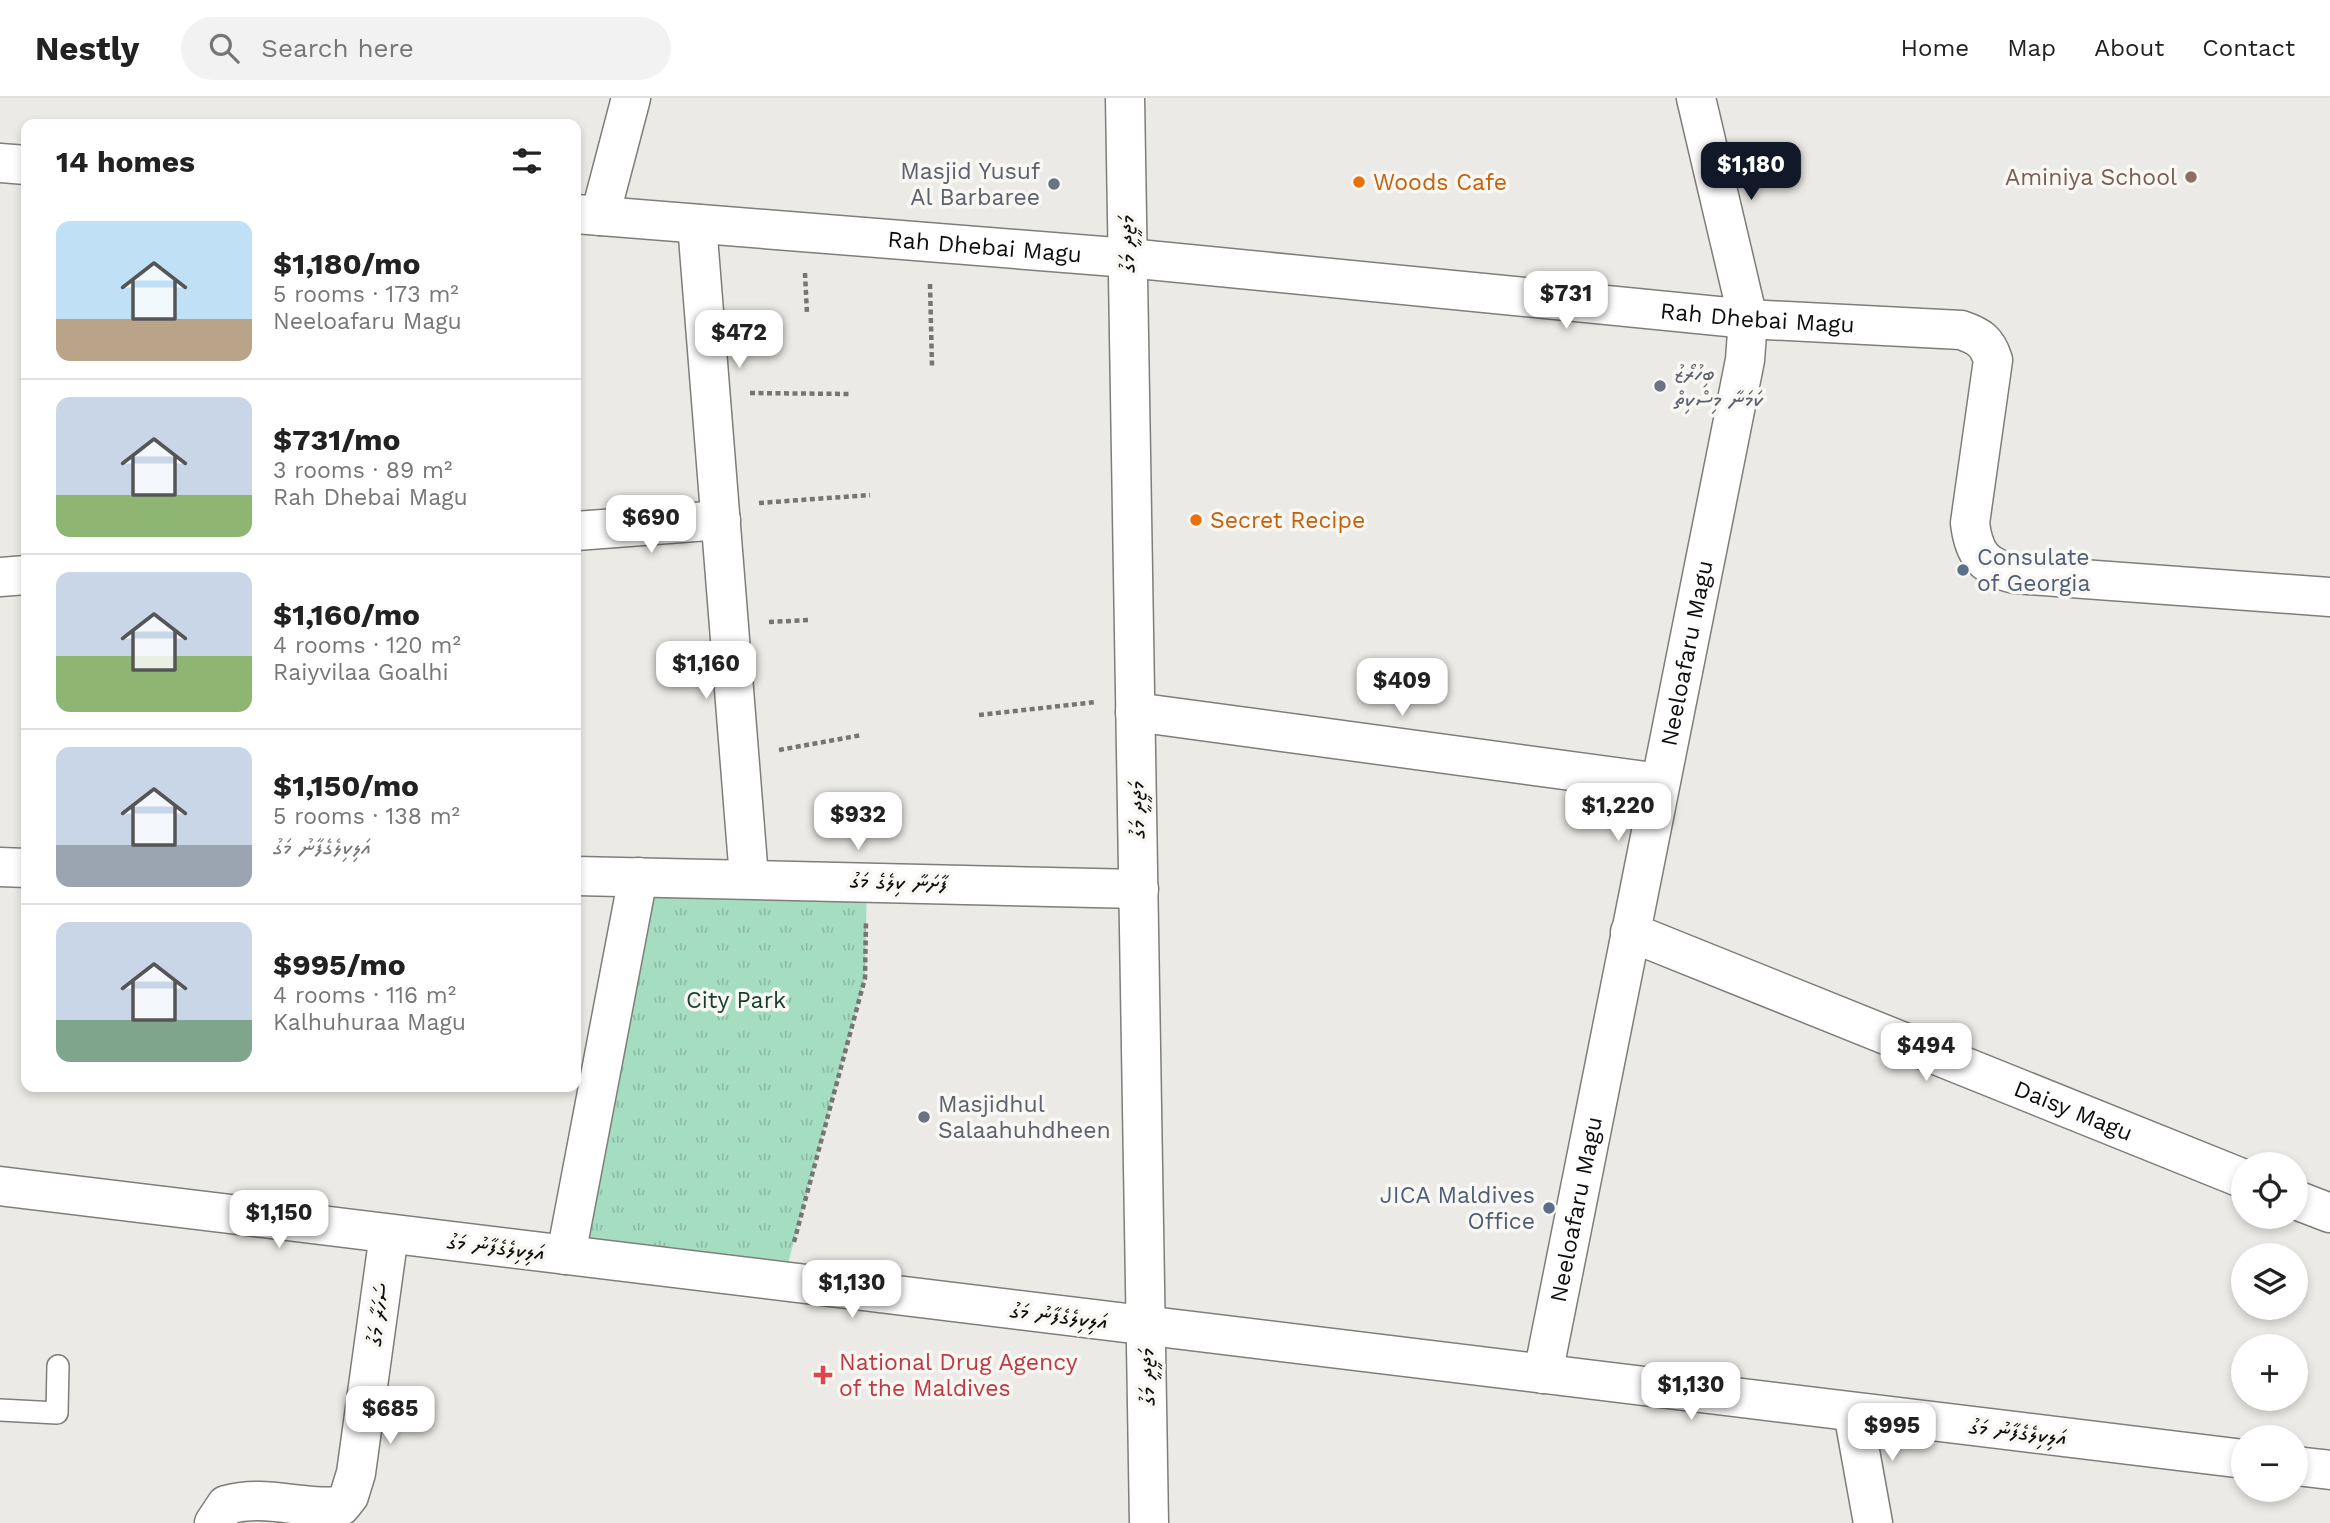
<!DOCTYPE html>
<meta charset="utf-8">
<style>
body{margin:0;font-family:"Work Sans","Noto Sans Thaana",sans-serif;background:#f2f2f2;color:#222;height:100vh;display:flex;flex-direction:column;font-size:26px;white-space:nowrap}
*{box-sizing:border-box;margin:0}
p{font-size:23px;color:#767676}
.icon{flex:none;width:38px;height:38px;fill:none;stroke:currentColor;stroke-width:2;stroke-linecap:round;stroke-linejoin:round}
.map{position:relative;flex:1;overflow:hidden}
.drawer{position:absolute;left:21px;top:21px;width:560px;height:973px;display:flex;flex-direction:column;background:#fff;border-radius:14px;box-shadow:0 4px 10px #0003}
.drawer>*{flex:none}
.tools{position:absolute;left:2231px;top:1054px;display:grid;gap:14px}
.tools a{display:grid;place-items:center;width:77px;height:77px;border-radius:50%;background:#fff;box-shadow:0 4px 10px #0003;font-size:35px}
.price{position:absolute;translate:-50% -60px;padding:0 16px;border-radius:14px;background:#fff;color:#222;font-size:23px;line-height:46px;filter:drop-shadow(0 2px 4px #0008)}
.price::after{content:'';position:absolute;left:50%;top:42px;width:21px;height:16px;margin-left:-10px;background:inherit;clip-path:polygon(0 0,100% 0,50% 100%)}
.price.current{background:#111827;color:#fff}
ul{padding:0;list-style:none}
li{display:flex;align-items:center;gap:21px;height:175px;padding:0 35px}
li+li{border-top:2px solid #e0e0e0}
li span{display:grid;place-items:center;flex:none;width:196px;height:140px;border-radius:14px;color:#555}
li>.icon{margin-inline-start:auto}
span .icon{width:84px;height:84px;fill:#fffc;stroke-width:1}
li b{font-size:30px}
h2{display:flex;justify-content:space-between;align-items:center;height:84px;padding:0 35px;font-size:30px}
header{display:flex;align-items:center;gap:42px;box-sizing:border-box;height:98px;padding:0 35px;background:#fff;border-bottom:2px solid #e0e0e0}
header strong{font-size:33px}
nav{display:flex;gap:38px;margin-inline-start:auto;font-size:24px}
.search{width:490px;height:63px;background:#f2f2f2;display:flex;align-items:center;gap:18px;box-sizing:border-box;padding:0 24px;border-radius:38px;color:#767676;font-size:26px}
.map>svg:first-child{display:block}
.park{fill:url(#park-tufts)}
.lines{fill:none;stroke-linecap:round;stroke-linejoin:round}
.service-casing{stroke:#7f7d79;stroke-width:24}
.minor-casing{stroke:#7f7d79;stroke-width:41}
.tertiary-casing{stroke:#7f7d79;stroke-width:41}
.path{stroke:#777573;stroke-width:4.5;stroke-dasharray:5 3.5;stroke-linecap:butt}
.service{stroke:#fff;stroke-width:21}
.minor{stroke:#fff;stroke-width:38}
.tertiary{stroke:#fff;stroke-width:38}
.education-dot{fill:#8d6e63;stroke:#f9f7f3;stroke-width:2.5}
.food-dot{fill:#e8710a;stroke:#f9f7f3;stroke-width:2.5}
.worship-dot{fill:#6b7280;stroke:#f9f7f3;stroke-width:2.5}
.service-dot{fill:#5c6f8a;stroke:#f9f7f3;stroke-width:2.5}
.health-dot{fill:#e0444e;stroke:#f9f7f3;stroke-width:2.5}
.labels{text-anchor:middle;stroke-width:7;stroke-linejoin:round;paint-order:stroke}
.worship-label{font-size:23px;fill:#5b616d;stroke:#f9f7f3;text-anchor:start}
.education-label{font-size:23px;fill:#785e54;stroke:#f9f7f3;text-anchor:end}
.food-label{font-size:23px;fill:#c56008;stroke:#f9f7f3;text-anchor:start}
.street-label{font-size:23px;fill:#0f0e0d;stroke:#f9f7f3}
.service-label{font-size:23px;fill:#4e5e75;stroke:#f9f7f3;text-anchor:start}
.park-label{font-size:23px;fill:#143f2d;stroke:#f9f7f3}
.health-label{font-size:23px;fill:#be3a42;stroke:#f9f7f3;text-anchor:start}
</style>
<header>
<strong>Nestly</strong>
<div class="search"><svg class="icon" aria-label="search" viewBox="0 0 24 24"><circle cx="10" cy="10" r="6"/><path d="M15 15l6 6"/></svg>Search here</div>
<nav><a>Home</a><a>Map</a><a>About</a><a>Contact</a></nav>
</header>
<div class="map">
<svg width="2330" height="1425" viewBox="0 0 2330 1425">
<defs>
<pattern id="park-tufts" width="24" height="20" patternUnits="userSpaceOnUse" patternTransform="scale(1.75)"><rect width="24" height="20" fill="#a5ddc1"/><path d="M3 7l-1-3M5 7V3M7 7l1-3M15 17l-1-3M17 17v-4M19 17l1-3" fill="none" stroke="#8dbca5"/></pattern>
</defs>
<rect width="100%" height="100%" fill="#eceae6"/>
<path class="park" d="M638 779 867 784 865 880 783 1184 566 1157Z"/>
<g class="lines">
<defs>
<path id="service" d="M0 1312 57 1315 58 1268"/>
<g id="minor">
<path d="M0 65 26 67"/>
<path id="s1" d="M576 116 1128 160 1748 221 1961 232C1979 238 1987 243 1993 262L1970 425C1974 458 1985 469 2015 476L2330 499"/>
<path d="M600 118 631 0"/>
<path d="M697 126 749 780"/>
<path d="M576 433 721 422"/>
<path d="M0 479 26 477"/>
<path d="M1135 614 1660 685"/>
<path d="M0 769 26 770"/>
<path d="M576 778 1139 791"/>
<path id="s2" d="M1630 834 2244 1081"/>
<path d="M0 1088 2244 1361"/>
<path d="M2296 1102 2330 1115"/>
<path d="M566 1157 638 779"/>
<path id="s3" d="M1543 1276 1745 262 1748 221 1696 0"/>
<path d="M1853 1314 1873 1425"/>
<path d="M2296 1368 2330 1372"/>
<path d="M214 1425 226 1407C266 1396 301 1412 341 1408L349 1398 356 1375 389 1136"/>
</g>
<path id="tertiary" d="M1125 0 1149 1425"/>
</defs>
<use href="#service" class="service-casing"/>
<use href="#minor" class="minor-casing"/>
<use href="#tertiary" class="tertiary-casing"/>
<g class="path">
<path d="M805 175 807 216"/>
<path d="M930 186 932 268"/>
<path d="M750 295 851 296"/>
<path d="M759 405 870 397"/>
<path d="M769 524 809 522"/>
<path d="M979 617 1096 604"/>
<path d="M779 652 862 637"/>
<path d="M794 1144 865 880 866 823"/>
</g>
<use href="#service" class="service"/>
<use href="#minor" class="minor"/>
<use href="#tertiary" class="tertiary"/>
</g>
<circle class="education-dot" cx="2191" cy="79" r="7"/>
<g class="food-dot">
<circle cx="1359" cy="84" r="7"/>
<circle cx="1196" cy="422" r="7"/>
</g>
<g class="worship-dot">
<circle cx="1054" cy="86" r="7"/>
<circle cx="1660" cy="288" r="7"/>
<circle cx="924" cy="1019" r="7"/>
</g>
<g class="service-dot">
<circle cx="1963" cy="472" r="7"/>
<circle cx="1549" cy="1110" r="7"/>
</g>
<path class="health-dot" d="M819.5 1266.5h7v7h7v7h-7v7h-7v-7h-7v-7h7z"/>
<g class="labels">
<g class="worship-label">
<text x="1040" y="81" text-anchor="end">Masjid Yusuf<tspan x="1040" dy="26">Al Barbaree</tspan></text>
<text x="1674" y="283">ބިހުރޯޒު<tspan x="1674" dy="26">ކަމަނާ މިސްކިތް</tspan></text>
<text x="938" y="1014">Masjidhul<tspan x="938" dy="26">Salaahuhdheen</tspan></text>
</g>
<g class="education-label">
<text x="2177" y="87">Aminiya School</text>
</g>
<g class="food-label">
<text x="1373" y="92">Woods Cafe</text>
<text x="1210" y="430">Secret Recipe</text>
</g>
<g class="street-label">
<text transform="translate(1127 146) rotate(-91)" y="8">މަޖީދީ މަގު</text>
<text dy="8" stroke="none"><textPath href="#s1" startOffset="410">Rah Dhebai Magu</textPath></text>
<text dy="8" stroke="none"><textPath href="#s1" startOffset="1186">Rah Dhebai Magu</textPath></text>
<text dy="8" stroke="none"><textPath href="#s3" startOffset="735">Neeloafaru Magu</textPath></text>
<text transform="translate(1137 712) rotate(-91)" y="8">މަޖީދީ މަގު</text>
<text transform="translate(899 784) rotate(2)" y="8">ފާށަނާ ކިލެގެ މަގު</text>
<text dy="8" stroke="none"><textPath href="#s2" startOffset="478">Daisy Magu</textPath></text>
<text dy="8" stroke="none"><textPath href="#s3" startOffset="168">Neeloafaru Magu</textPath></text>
<text transform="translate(496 1149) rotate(7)" y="8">އަލިކިލެގެފާނު މަގު</text>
<text transform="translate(378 1217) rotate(-82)" y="8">ސަހަރާ މަގު</text>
<text transform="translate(1059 1218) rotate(7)" y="8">އަލިކިލެގެފާނު މަގު</text>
<text transform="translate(1147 1279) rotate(-91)" y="8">މަޖީދީ މަގު</text>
<text transform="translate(2018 1334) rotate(7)" y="8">އަލިކިލެގެފާނު މަގު</text>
</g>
<g class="service-label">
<text x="1977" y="467">Consulate<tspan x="1977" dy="26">of Georgia</tspan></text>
<text x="1535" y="1105" text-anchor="end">JICA Maldives<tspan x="1535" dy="26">Office</tspan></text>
</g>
<g class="park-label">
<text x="736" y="910">City Park</text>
</g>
<g class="health-label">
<text x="839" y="1272">National Drug Agency<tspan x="839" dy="26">of the Maldives</tspan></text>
</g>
</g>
</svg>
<div class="tools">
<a><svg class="icon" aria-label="locate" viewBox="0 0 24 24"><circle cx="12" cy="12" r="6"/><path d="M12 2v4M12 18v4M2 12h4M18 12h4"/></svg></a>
<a><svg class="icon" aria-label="layers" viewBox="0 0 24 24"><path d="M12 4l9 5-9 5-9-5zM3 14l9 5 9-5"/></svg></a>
<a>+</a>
<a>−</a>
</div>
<b class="price current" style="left:1751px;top:104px">$1,180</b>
<b class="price" style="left:1566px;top:233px">$731</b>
<b class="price" style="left:739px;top:272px">$472</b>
<b class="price" style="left:651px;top:457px">$690</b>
<b class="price" style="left:706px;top:603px">$1,160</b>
<b class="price" style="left:1402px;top:620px">$409</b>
<b class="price" style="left:1618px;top:745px">$1,220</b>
<b class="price" style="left:858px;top:754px">$932</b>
<b class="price" style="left:1926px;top:985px">$494</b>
<b class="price" style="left:279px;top:1152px">$1,150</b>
<b class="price" style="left:852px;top:1222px">$1,130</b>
<b class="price" style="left:1691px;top:1324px">$1,130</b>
<b class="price" style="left:390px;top:1348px">$685</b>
<b class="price" style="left:1892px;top:1365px">$995</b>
<section class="drawer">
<h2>14 homes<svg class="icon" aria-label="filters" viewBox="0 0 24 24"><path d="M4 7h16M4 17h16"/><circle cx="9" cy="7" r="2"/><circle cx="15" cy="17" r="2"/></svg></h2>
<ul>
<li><span style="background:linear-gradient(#bfe0f5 70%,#b9a48a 0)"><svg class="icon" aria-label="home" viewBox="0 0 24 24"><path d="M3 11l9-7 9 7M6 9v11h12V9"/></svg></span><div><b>$1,180/mo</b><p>5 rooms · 173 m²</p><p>Neeloafaru Magu</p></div></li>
<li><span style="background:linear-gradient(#c9d6e8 70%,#8fb573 0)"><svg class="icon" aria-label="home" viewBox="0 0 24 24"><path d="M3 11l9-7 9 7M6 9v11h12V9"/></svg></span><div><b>$731/mo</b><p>3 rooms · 89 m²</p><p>Rah Dhebai Magu</p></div></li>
<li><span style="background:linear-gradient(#c9d6e8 60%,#8fb573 0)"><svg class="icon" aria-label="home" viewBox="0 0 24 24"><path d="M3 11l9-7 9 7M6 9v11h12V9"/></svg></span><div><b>$1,160/mo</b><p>4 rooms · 120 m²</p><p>Raiyvilaa Goalhi</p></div></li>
<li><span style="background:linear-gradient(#c9d6e8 70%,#9aa5b1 0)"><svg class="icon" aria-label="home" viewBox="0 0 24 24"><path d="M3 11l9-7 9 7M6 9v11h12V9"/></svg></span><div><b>$1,150/mo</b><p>5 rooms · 138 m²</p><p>އަލިކިލެގެފާނު މަގު</p></div></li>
<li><span style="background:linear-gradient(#c9d6e8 70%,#7fa58c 0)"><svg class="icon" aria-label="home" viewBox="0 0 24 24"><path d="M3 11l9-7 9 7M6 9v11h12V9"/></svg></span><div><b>$995/mo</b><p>4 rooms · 116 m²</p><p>Kalhuhuraa Magu</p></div></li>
</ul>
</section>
</div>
